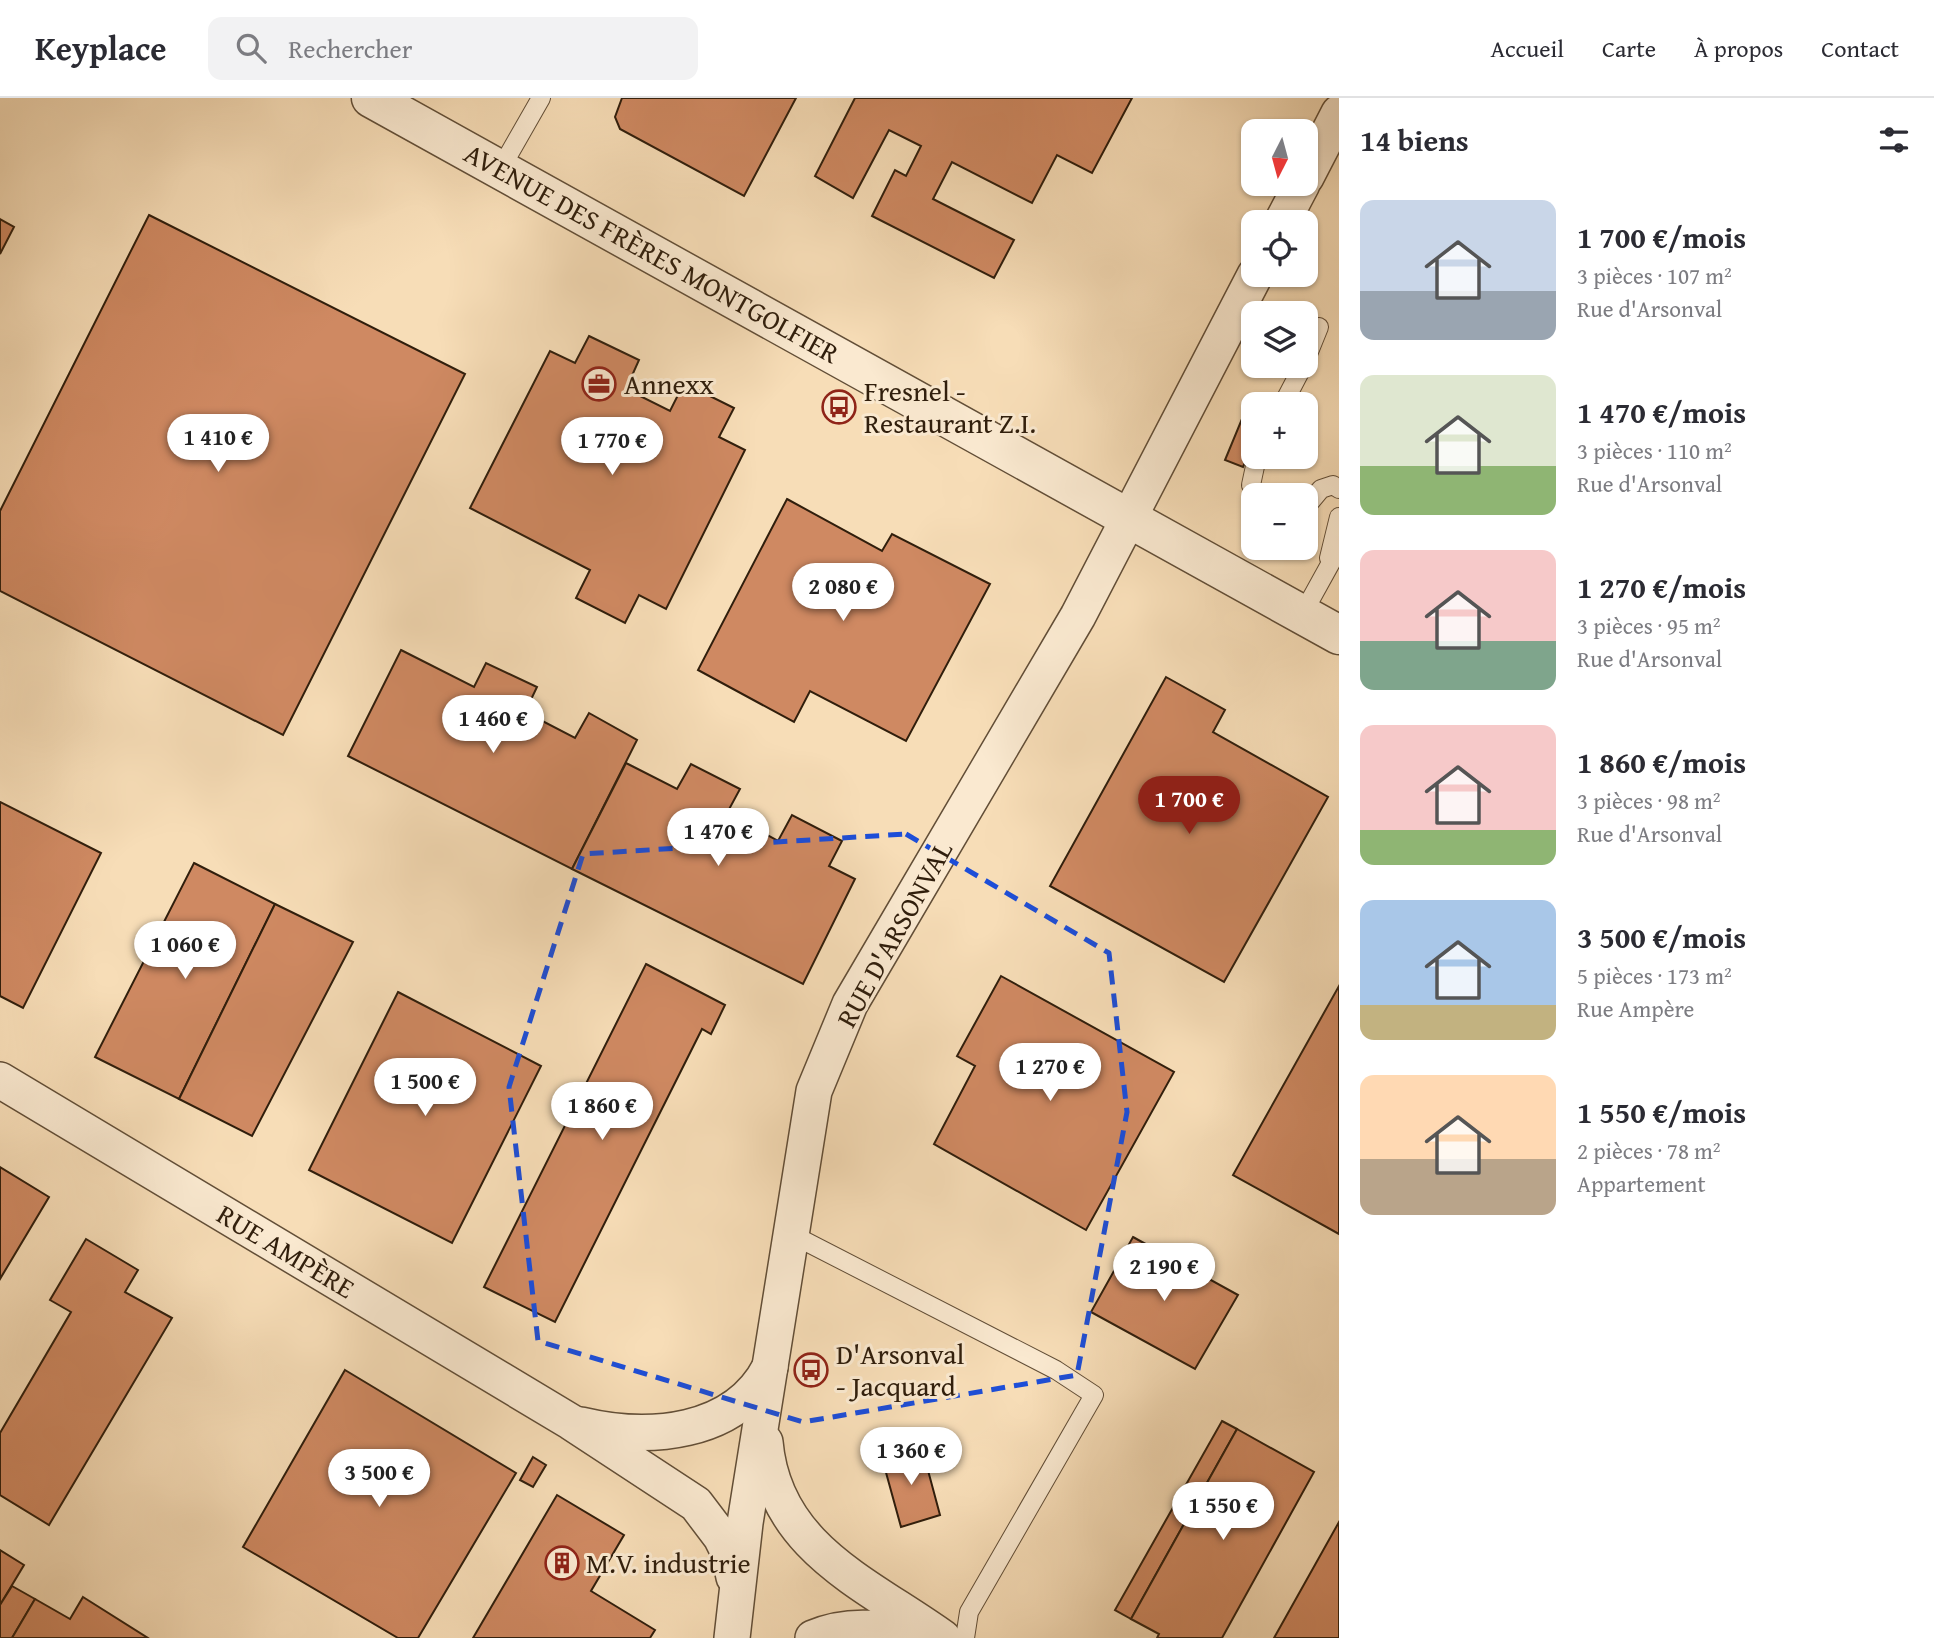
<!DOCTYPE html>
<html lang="fr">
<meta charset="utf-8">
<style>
body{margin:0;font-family:"Gentium Book Plus",serif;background:#f2f2f3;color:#2b2b33;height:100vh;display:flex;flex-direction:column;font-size:26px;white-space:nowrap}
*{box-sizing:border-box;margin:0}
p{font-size:23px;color:#7c7c81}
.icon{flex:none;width:38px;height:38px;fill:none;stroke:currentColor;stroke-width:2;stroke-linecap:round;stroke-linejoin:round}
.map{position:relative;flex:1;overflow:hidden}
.side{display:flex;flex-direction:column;background:#fff;width:595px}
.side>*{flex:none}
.needle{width:46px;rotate:186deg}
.controls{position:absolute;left:1241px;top:21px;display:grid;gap:14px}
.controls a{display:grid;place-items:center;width:77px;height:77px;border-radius:14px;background:#fff;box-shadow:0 2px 5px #0004;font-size:35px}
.price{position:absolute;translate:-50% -60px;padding:0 16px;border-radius:24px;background:#fff;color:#222;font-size:23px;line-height:46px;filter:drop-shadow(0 2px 4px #0008)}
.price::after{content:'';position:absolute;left:50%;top:42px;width:21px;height:16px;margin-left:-10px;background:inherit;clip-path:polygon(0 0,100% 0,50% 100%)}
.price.current{background:#8f2418;color:#fff}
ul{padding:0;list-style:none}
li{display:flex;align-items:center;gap:21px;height:175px;padding:0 21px}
li span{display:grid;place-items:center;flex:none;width:196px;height:140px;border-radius:14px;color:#555}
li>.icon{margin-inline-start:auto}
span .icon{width:84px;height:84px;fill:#fffc;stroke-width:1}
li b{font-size:30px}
h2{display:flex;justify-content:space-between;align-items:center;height:84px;padding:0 21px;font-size:30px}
header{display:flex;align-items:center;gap:42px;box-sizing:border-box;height:98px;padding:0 35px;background:#fff;border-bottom:2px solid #e1e1e2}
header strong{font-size:33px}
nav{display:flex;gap:38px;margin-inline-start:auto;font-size:24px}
.search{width:490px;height:63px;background:#f2f2f3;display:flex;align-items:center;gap:18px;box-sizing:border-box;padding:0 24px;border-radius:14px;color:#7c7c81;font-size:26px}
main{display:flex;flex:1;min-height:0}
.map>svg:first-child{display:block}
.building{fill:#cf8962;stroke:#301e0c;stroke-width:2}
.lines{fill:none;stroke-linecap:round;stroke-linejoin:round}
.service-casing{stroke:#624e37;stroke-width:20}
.minor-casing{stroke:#624e37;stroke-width:38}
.tertiary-casing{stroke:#624e37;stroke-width:41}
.service{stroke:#fae9d0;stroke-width:18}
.minor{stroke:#fae9d0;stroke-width:35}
.tertiary{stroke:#fae9d0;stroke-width:38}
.marked{fill:none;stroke:#1d4ed8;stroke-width:5;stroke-dasharray:14 9;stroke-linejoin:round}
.labels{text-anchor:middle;stroke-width:6;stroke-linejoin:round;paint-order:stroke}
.street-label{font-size:28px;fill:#301e0c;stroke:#fae9d0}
.poi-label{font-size:28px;fill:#301e0c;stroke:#fae9d0;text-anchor:start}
</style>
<header>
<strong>Keyplace</strong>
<div class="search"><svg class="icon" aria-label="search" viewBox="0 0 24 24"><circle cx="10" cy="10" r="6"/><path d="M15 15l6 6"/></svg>Rechercher</div>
<nav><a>Accueil</a><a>Carte</a><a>À propos</a><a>Contact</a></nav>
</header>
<main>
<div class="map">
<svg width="1339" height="1540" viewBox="0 0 1339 1540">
<rect width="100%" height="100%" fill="#f7ddb7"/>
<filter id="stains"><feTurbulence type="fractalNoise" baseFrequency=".00286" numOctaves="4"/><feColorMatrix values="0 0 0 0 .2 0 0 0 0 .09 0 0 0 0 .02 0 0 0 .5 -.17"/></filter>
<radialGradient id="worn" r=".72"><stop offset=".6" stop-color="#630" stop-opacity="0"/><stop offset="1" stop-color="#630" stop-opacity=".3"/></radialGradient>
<g class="building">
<path d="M622 0H796L744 98 620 31 615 19Z"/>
<path d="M855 0H1132L1092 75 1057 57 1032 105 952 64 933 101 1014 142 994 180 872 118 895 72 906 78 921 48 889 32 853 100 815 78Z"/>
<path d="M149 117 465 276 283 637 0 493V413Z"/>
<path d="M0 121 14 129 0 156Z"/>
<path d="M589 238 639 262 626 291 670 313 684 285 734 310 719 339 745 352 666 511 639 497 625 525 576 500 590 472 470 410 550 253 575 265Z"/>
<path d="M1244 316 1253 320V346L1243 369 1225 362Z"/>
<path d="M787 401 882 453 892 436 990 486 906 643 810 593 794 624 698 572Z"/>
<path d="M401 552 474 589 486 565 537 589 525 614 575 640 589 615 637 642 572 771 348 658Z"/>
<path d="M1166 579 1225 612 1213 634 1328 699 1224 884 1050 788Z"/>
<path d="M626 665 677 691 691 666 740 691 727 715 778 743 792 717 842 743 829 768 855 781 803 886 572 771Z"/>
<path d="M0 704 101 755 23 910 0 898Z"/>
<path d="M194 765 275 806 179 1001 95 959Z"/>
<path d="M275 806 353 844 252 1038 179 1001Z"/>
<path d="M646 866 725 907 711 936 702 931 555 1224 484 1189Z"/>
<path d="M1001 878 1174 974 1086 1132 934 1046 975 968 957 958Z"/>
<path d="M1339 888V1136L1233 1077Z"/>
<path d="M398 894 541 968 452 1145 309 1072Z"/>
<path d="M0 1069 49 1099 0 1181Z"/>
<path d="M1133 1139 1238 1197 1195 1271 1091 1214Z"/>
<path d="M86 1141 138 1172 125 1194 172 1220 49 1427 0 1397V1335L71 1214 50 1202Z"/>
<path d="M345 1272 516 1375 418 1540H398L243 1449Z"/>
<path d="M1222 1323 1237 1331 1131 1521 1115 1512Z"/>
<path d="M1237 1331 1314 1374 1222 1540H1157L1159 1536 1131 1521Z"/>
<path d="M922 1350 940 1417 901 1429 882 1360Z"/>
<path d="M533 1359 546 1367 533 1389 520 1382Z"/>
<path d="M557 1397 624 1437 591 1493 655 1532 650 1540H473Z"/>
<path d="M1339 1424V1540H1274Z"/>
<path d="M0 1452 24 1467 0 1507Z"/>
<path d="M12 1488 35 1501 12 1540H0V1507Z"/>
<path d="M83 1499 148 1540H12L35 1501 70 1521Z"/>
</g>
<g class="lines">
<defs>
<g id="service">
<path d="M501 70 541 0"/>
<path d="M1306 261 1319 229"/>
<path d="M1283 306 1303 268"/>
<path d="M1257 359 1251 387 1258 397"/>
<path d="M1306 409 1321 391 1333 387 1339 391"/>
<path d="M1329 460 1339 419"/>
<path d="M1302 517 1339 450"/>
<path d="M791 1136 1056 1272 1094 1297 969 1514 965 1540"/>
</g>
<g id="minor">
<path d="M1306 79 1339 15"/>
<path d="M1282 124 1302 86"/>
<path d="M0 982 571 1324 696 1406 721 1439 729 1455 734 1479"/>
<path d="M581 1327C648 1343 735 1337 770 1269"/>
<path d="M765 1344C774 1450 868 1486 943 1540"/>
<path d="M732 1540 745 1425 814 993 850 906 1078 518 1255 177"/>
<path d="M813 1540C850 1524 887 1530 925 1540"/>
</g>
<path id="tertiary" d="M371 0 1339 537"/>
</defs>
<use href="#service" class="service-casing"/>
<use href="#minor" class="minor-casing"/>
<use href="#tertiary" class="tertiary-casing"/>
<use href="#service" class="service"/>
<use href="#minor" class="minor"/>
<use href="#tertiary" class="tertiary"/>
</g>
<path class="marked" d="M906 736 1109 855 1127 1014 1077 1277 803 1324 538 1243 509 989 583 756Z"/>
<defs>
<symbol id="office-ring" viewBox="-11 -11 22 22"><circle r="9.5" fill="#fae9d0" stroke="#8f2418" stroke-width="1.5"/><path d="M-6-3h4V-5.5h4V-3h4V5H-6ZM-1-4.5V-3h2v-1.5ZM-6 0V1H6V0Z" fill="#8f2418"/></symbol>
<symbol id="bus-ring" viewBox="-11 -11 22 22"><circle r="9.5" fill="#fae9d0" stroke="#8f2418" stroke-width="1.5"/><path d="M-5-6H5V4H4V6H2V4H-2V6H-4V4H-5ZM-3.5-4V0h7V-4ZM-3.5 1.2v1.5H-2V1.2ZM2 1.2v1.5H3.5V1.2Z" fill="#8f2418"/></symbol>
<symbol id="building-ring" viewBox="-11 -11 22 22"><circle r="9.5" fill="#fae9d0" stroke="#8f2418" stroke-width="1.5"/><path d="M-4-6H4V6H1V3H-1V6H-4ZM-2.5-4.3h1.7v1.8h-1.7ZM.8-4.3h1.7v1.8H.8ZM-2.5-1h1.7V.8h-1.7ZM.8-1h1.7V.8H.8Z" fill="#8f2418"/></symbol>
</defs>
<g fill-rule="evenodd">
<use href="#office-ring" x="580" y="267" width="38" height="38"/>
<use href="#bus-ring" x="820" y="290" width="38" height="38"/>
<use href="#bus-ring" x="792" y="1253" width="38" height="38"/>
<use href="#building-ring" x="543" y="1446" width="38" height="38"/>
</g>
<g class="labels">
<g class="street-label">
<text transform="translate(652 155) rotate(29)" y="10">AVENUE DES FRÈRES MONTGOLFIER</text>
<text transform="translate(894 836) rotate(-61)" y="10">RUE D'ARSONVAL</text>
<text transform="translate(286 1153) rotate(31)" y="10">RUE AMPÈRE</text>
</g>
<g class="poi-label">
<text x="624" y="296">Annexx</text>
<text x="864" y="303">Fresnel -<tspan x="864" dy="32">Restaurant Z.I.</tspan></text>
<text x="836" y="1266">D'Arsonval<tspan x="836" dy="32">- Jacquard</tspan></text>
<text x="586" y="1475">M.V. industrie</text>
</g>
</g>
<rect width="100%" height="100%" filter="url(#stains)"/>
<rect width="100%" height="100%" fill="url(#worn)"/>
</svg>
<div class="controls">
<a><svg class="needle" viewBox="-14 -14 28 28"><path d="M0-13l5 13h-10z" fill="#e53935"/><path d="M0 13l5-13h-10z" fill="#7c7c81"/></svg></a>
<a><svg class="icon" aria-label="locate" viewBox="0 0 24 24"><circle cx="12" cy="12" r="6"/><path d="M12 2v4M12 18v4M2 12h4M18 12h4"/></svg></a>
<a><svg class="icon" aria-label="layers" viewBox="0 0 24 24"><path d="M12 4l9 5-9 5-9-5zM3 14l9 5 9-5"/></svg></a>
<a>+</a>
<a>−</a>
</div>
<b class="price" style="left:218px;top:376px">1 410 €</b>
<b class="price" style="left:612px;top:379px">1 770 €</b>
<b class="price" style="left:843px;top:525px">2 080 €</b>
<b class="price" style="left:493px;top:657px">1 460 €</b>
<b class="price current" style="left:1189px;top:738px">1 700 €</b>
<b class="price" style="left:718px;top:770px">1 470 €</b>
<b class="price" style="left:185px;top:883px">1 060 €</b>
<b class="price" style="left:1050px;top:1005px">1 270 €</b>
<b class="price" style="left:425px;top:1020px">1 500 €</b>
<b class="price" style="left:602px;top:1044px">1 860 €</b>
<b class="price" style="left:1164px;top:1205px">2 190 €</b>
<b class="price" style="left:911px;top:1389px">1 360 €</b>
<b class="price" style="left:379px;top:1411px">3 500 €</b>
<b class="price" style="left:1223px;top:1444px">1 550 €</b>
</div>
<section class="side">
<h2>14 biens<svg class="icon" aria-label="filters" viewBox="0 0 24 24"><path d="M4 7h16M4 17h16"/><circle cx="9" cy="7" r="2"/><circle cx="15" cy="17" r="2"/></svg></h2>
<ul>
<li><span style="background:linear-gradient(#c9d6e8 65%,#9aa5b1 0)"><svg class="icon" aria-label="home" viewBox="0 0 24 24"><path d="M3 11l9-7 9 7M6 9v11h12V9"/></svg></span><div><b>1 700 €/mois</b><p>3 pièces · 107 m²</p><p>Rue d'Arsonval</p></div></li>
<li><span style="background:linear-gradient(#dfe7d0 65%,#8fb573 0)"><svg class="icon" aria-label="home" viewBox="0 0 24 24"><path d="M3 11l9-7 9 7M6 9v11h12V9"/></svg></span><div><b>1 470 €/mois</b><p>3 pièces · 110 m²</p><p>Rue d'Arsonval</p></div></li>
<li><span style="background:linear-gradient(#f6c9c9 65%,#7fa58c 0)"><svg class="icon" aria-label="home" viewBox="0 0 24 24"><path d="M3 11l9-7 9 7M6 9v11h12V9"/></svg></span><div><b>1 270 €/mois</b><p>3 pièces · 95 m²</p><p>Rue d'Arsonval</p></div></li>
<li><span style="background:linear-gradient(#f6c9c9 75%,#8fb573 0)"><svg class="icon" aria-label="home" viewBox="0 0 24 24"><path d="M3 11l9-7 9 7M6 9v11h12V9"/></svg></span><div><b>1 860 €/mois</b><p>3 pièces · 98 m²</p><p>Rue d'Arsonval</p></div></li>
<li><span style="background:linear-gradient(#a9c7e8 75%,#c2b280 0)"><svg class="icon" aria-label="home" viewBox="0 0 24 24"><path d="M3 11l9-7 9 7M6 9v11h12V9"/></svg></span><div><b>3 500 €/mois</b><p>5 pièces · 173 m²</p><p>Rue Ampère</p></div></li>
<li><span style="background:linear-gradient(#ffd9b3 60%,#b9a48a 0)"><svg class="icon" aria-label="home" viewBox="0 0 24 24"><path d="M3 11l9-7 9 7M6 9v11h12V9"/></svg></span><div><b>1 550 €/mois</b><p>2 pièces · 78 m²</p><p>Appartement</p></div></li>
</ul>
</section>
</main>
